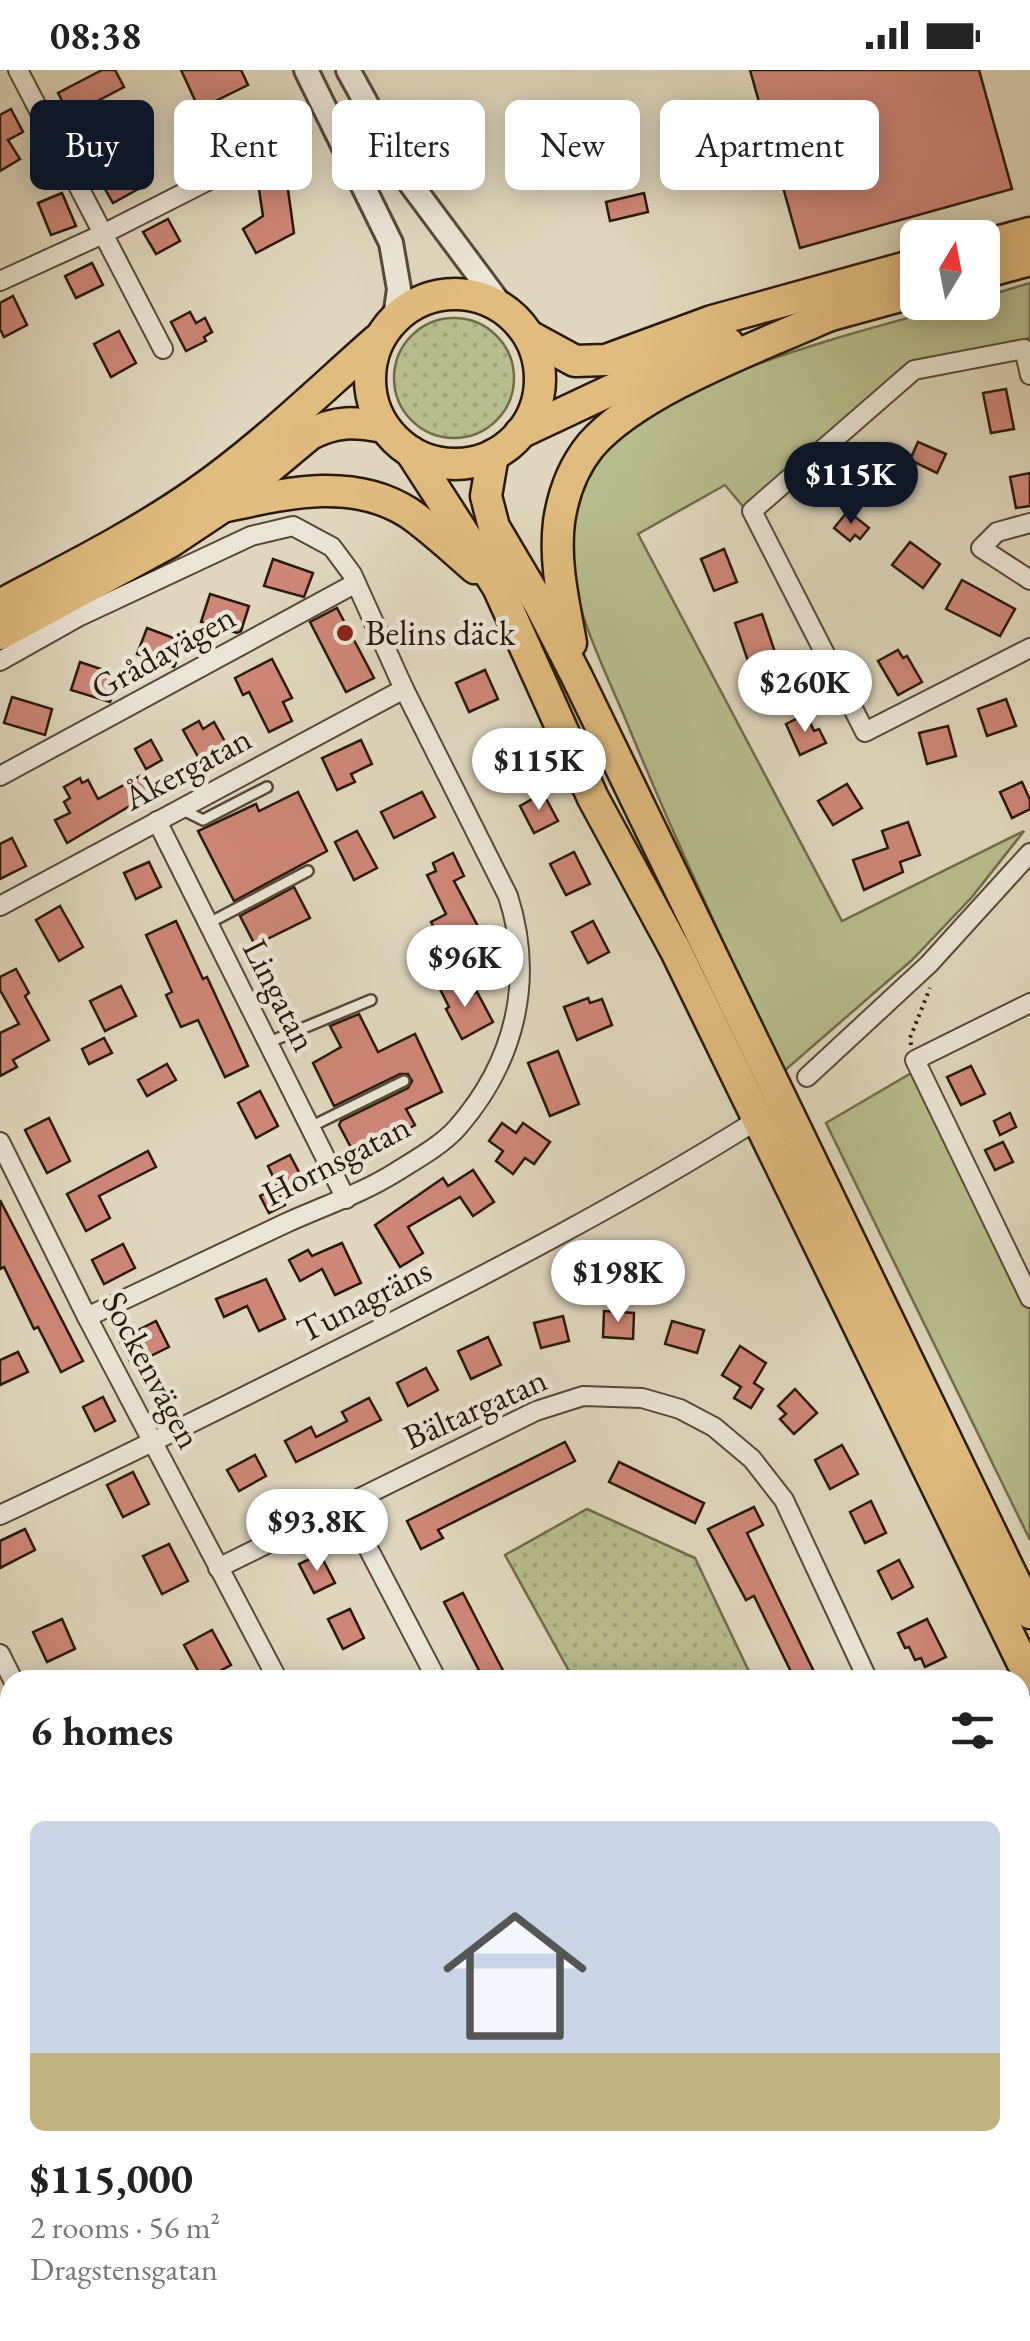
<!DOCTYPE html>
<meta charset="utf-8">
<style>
body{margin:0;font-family:"EB Garamond",serif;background:#f6f6f6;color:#222;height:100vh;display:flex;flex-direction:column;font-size:38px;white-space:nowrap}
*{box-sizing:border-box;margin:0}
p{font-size:32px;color:#767676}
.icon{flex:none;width:55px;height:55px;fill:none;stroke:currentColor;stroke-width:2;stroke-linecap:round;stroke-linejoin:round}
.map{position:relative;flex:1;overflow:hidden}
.drawer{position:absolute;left:0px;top:1600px;width:1030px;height:672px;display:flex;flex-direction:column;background:#fff;border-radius:30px 30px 0 0;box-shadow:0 5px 25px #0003}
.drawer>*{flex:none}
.banner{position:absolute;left:30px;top:30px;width:970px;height:90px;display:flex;gap:20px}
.needle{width:65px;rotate:10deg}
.buttons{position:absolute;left:900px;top:150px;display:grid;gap:20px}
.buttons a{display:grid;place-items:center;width:100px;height:100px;border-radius:15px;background:#fff;box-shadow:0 5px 25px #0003;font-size:50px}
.price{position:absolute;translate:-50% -85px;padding:0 22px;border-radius:35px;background:#fff;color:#222;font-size:32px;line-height:65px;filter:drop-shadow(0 2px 5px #0008)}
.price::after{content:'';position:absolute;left:50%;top:60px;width:30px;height:22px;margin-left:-15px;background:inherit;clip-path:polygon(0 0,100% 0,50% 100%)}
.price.selected{background:#111827;color:#fff}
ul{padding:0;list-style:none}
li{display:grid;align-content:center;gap:20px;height:530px;padding:0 30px}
li span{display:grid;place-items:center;height:310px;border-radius:15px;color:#555}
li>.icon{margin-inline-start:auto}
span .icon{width:180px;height:180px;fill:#fffc;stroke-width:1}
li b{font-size:42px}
h2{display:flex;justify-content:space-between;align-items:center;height:120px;padding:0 30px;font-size:42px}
.chip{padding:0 35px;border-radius:15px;background:#fff;box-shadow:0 5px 25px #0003;font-size:35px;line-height:90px}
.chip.selected{background:#111827;color:#fff}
.status{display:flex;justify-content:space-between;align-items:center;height:70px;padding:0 50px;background:#fff;direction:ltr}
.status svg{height:28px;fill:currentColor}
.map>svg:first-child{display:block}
.grass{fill:url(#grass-dots);stroke:#706c4a;stroke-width:2.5}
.park{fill:#b8bd8d;stroke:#706c4a;stroke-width:2.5}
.building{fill:#ce8678;stroke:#291a08;stroke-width:2.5}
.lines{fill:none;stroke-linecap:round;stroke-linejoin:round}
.service-casing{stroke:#574936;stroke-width:14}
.minor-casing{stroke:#574936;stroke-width:22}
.tertiary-casing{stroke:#574936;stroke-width:28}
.trunk-casing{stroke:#291a08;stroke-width:35}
.path{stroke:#291a08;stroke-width:4;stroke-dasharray:2.5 5;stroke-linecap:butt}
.service{stroke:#ebe5d5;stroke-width:9}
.minor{stroke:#ebe5d5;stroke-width:18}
.tertiary{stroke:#ebe5d5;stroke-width:22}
.trunk{stroke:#e0bc7f;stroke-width:30}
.poi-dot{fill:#8f2418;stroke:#ebe5d5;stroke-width:4}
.labels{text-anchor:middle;stroke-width:9;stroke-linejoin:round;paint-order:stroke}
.poi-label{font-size:35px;fill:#291a08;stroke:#ebe5d5;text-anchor:start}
.street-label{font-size:35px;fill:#291a08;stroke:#ebe5d5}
</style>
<div class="status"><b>08:38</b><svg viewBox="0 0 49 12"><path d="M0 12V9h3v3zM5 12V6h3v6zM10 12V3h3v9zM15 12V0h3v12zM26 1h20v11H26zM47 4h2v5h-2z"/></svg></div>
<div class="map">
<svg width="1030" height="2271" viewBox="0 0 1030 2271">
<defs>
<pattern id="grass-dots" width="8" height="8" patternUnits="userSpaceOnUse" patternTransform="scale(2.5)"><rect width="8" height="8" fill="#b8bd8d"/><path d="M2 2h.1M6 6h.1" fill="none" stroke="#9ea278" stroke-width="1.8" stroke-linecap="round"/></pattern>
</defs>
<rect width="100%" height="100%" fill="#e0d7be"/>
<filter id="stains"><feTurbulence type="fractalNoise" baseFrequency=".002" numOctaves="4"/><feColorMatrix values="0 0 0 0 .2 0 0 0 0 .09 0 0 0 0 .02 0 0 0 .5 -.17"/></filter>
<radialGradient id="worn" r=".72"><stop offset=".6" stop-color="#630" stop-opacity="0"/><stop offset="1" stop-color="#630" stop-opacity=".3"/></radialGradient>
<g class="grass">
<circle cx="454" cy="308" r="60"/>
<path d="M587 1439 695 1488 753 1610H574L505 1485Z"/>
</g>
<g class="park">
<path d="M1030 213V268L912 294 746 440 725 415 638 464 842 851 1024 761 972 827 912 890 783 1002C729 884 674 768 625 648 602 594 571 534 570 475 570 443 578 407 601 384 680 302 854 264 962 233L982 232 983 227Z"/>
<path d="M913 1002 1030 1239V1470L826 1053Z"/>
<path d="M338 2263 342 2271H236L232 2264Z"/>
</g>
<g class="building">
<path d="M102 0H115L124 17 92 34 140 118 113 133 77 70 81 67 58 23Z"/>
<path d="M181 0H241L248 15 199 39Z"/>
<path d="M750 0H979L1012 119 800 178Z"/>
<path d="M11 39 23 62 8 70 20 89 0 101V45Z"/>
<path d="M285 98 294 163 256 183 243 159 263 146 258 113Z"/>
<path d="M62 123 76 156 51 165 38 133Z"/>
<path d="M644 123 648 142 610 151 606 132Z"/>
<path d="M168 149 180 171 156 184 143 162Z"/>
<path d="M92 193 103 215 76 228 65 206Z"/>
<path d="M13 226 27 255 4 267 0 259V233Z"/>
<path d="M190 242 196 253 205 248 212 262 204 267 206 271 186 281 171 252Z"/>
<path d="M119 261 136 293 111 307 94 274Z"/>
<path d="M1006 319 1014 359 991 363 983 323Z"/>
<path d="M918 372 946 384 937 403 910 390Z"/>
<path d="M873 385 891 396 875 423 857 412Z"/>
<path d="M1030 403V436L1016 438 1010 407Z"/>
<path d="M848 441 869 458 860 469 855 465 850 471 834 458Z"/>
<path d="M910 472 940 494 923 518 892 495Z"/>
<path d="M724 479 737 512 714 521 701 489Z"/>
<path d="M273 489 313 503 304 527 264 516Z"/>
<path d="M962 510 1015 539 1000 566 946 539Z"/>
<path d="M210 524 249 536 241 561 237 563 201 552Z"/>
<path d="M337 538 374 608 346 622 310 552Z"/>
<path d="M762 544 776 585 749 594 735 553Z"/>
<path d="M147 558 184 572 174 597 137 584Z"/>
<path d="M898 580 903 588 907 586 922 612 898 625 878 591Z"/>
<path d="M272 589 292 628 283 632 292 651 269 662 249 622 243 625 235 608Z"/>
<path d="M80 592 119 605 110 632 71 620Z"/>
<path d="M485 600 498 629 469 642 456 613Z"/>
<path d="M12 627 52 639 45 665 4 653Z"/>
<path d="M1006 629 1016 656 987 666 978 639Z"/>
<path d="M806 644 814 661 819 659 826 673 800 685 786 654Z"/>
<path d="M199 651 203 659 214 652 233 686 206 701 183 660Z"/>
<path d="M948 656 956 686 927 694 919 663Z"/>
<path d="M515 664 527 690 502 700 491 675Z"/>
<path d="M151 670 162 690 146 699 135 679Z"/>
<path d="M361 670 372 694 351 704 355 712 337 720 322 688Z"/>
<path d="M144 704 156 726 132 739 130 736 67 773 55 750 70 743 64 732 70 728 64 717 80 708 82 713 88 710 98 729Z"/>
<path d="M1022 712 1030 730V739L1012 748 1000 722Z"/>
<path d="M847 714 862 738 833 755 818 731Z"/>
<path d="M298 722 327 781 234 831 198 761 256 734 259 741Z"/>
<path d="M422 722 435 747 394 768 381 742Z"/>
<path d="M543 723 558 751 534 763 520 736Z"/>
<path d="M908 752 920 785 900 792 903 802 864 820 853 790 888 778 882 761Z"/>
<path d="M357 761 377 798 354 810 335 772Z"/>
<path d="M12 768 26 796 0 809V774Z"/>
<path d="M574 782 590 814 566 825 550 794Z"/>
<path d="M453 783 464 806 454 811 481 862 488 858 500 880 486 888 477 872 450 887 431 852 446 844 427 805 436 801 433 793Z"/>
<path d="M149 792 161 817 136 829 124 803Z"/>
<path d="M294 817 310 848 255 875 240 846Z"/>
<path d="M60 836 83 877 59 891 36 850Z"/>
<path d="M176 851 203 909 207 907 248 996 225 1007 198 950 181 957 166 925 172 922 146 865Z"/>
<path d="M593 851 609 882 588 893 572 862Z"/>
<path d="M16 899 29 923 25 926 49 970 13 990 17 997 0 1006V963L19 954 0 920V907Z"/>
<path d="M458 910 467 927 477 922 493 952 462 969 446 939 449 937 440 919Z"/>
<path d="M121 916 136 946 105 961 90 931Z"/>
<path d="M588 928 590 933 602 929 612 955 577 970 564 937Z"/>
<path d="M359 944 378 982 415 964 442 1022 406 1039 415 1055 356 1087 339 1055 341 1051 408 1018 412 1011 408 1004H400L334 1036 313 993 341 977 330 956Z"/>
<path d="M104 968 112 983 89 994 82 979Z"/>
<path d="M558 981 579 1034 550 1046 528 993Z"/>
<path d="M167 994 176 1010 147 1026 138 1010Z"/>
<path d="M971 996 985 1024 961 1035 947 1007Z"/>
<path d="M260 1021 278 1056 256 1068 238 1033Z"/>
<path d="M1010 1043 1016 1057 1000 1065 994 1051Z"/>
<path d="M49 1048 70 1091 47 1103 25 1060Z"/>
<path d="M502 1053 516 1063 523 1053 550 1072 534 1094 525 1088 513 1104 496 1091 503 1081 489 1071Z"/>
<path d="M1003 1072 1013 1092 995 1100 985 1080Z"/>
<path d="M148 1081 156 1097 99 1126 110 1148 86 1161 67 1124Z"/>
<path d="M290 1085 302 1108 279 1119 268 1096Z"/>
<path d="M473 1100 494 1132 473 1146 460 1127 408 1157 423 1183 400 1197 375 1155 443 1108 448 1116Z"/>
<path d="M276 1118 285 1135 269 1143 260 1126Z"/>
<path d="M0 1130 83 1291 61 1302 38 1257 34 1259 4 1197 0 1199Z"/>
<path d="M342 1173 361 1213 335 1225 322 1199 300 1211 289 1190 308 1180 312 1186Z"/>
<path d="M123 1174 135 1198 104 1214 92 1190Z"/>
<path d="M266 1209 285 1249 259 1261 247 1236 224 1247 216 1229Z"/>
<path d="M604 1241 634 1243 633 1269 603 1267Z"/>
<path d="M563 1246 569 1271 541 1278 534 1253Z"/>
<path d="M156 1251 169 1277 132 1295 119 1270Z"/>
<path d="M672 1251 704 1260 697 1283 665 1274Z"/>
<path d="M488 1267 501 1295 471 1309 458 1281Z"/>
<path d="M740 1276 766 1293 754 1313 763 1319 751 1338 734 1328 741 1317 722 1305Z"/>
<path d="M18 1282 28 1302 0 1315V1290Z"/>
<path d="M426 1298 438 1320 408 1336 397 1313Z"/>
<path d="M795 1319 817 1343 794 1364 780 1349 786 1344 778 1336Z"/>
<path d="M103 1327 115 1351 95 1361 83 1337Z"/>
<path d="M369 1328 381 1350 296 1392 285 1371 311 1357 316 1367 347 1351 342 1342Z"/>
<path d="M565 1372 575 1391 438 1460 443 1468 421 1479 407 1451Z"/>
<path d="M842 1375 858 1404 830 1419 815 1390Z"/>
<path d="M255 1385 266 1406 239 1421 227 1400Z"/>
<path d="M619 1392 704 1433 695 1453 609 1412Z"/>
<path d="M133 1402 149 1434 123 1447 107 1415Z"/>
<path d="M871 1431 886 1463 865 1473 850 1442Z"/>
<path d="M754 1437 763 1455 747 1463 818 1610H795L754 1526 746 1530 708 1459Z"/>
<path d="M25 1459 35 1480 0 1498V1471Z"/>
<path d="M169 1474 188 1511 162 1524 143 1486Z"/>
<path d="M320 1484 335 1513 314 1523 299 1494Z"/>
<path d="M899 1490 913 1517 892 1529 878 1501Z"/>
<path d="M463 1523 483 1562 508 1610H484L444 1532Z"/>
<path d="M350 1539 364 1568 343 1579 328 1549Z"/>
<path d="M62 1549 75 1579 47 1592 33 1562Z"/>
<path d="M927 1549 946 1587 925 1597 921 1588 915 1590 909 1577 905 1578 898 1563Z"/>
<path d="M212 1560 231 1595 203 1610 184 1575Z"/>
</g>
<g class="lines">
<defs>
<g id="service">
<path d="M181 739 203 750 267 717"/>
<path d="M209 853 308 801"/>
<path d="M267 973 371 930"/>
<path d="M312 1056 404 1011"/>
</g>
<g id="minor">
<path d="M18 0 163 279"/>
<path d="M0 211 103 164 292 68"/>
<path d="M1030 305 1024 279 914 300 752 441 865 662 1030 578"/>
<path d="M1030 453 997 462 981 478 1030 510"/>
<path d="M0 591 80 546 251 466 293 456 332 477 352 504 404 619 508 826C535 910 515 992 457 1058 442 1075 415 1090 396 1102 361 1124 323 1136 286 1153 220 1184 153 1216 87 1247"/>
<path d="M0 706 356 513"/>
<path d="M157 751 346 1129"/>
<path d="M0 836 404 619"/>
<path d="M1030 933 915 990 1030 1228"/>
<path d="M807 1007 929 894 1030 783"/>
<path d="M0 1072 87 1247 278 1610"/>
<path d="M345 1434 437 1610"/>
<path d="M0 1445C124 1387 246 1326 369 1264 498 1198 626 1132 749 1055"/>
<path d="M218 1498 536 1341 583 1326 642 1328 680 1339 714 1357 752 1389 784 1430 868 1610"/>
<path d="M0 1584 13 1610"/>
<path d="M0 1768 10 1787"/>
<path d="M0 2009 10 2004"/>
<path d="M1020 2038 1030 2045"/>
<path d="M199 2262 203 2271"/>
<path d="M348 2262 352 2271"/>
<path d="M462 2262 466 2271"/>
<path d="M610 2262 615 2271"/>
<path d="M771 2262 777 2271"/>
<path d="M156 2271 176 2262"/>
</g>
<g id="tertiary">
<path d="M306 0 391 173 399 219 395 247"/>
<path d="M348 0 410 113 503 238"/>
</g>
<g id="trunk">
<path d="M982 176 1030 163"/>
<path d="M982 203 1030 190"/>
<circle cx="455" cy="309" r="85"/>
<path d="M816 249 918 221"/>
<path d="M529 266 575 291 606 290 712 251 918 194"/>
<path d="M520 363 654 300 728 273"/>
<path d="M411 382 498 517 593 728 676 881 1030 1608"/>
<path d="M493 385 486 426 494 457 539 533 577 607 1030 1543"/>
<path d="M227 436C287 423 353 407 409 443 432 459 454 480 475 498"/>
<path d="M0 535C66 500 133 467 195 424 260 379 318 322 377 270"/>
<path d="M0 564 170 472 224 436 309 365C336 350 355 352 384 357"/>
<path d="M571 573C564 533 554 493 559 452 563 424 573 397 591 375 641 318 762 276 832 244"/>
</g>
</defs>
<use href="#service" class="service-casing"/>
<use href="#minor" class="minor-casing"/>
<use href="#tertiary" class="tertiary-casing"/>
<use href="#trunk" class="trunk-casing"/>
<path class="path" d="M911 975 910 968 930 918"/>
<use href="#service" class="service"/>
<use href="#minor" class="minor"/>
<use href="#tertiary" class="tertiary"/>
<use href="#trunk" class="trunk"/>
</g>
<circle class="poi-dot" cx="345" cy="563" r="10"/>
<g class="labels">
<g class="poi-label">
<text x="365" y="575">Belins däck</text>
</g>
<g class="street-label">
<text transform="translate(163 582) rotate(-29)" y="12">Grådavägen</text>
<text transform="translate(187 698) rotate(-28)" y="12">Åkergatan</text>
<text transform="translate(280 925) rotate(63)" y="12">Lingatan</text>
<text transform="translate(336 1090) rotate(-27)" y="12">Hornsgatan</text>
<text transform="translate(364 1230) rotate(-27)" y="12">Tunagräns</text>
<text transform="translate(152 1300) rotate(62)" y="12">Sockenvägen</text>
<text transform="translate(475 1338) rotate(-24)" y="12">Bältargatan</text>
</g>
</g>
<rect width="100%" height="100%" filter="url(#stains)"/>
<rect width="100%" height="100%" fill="url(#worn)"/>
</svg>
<div class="buttons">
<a><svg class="needle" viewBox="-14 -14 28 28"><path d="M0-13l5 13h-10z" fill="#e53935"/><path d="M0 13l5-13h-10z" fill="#767676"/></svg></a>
</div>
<b class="price selected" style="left:851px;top:457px">$115K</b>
<b class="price" style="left:805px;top:665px">$260K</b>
<b class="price" style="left:539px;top:743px">$115K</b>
<b class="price" style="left:465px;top:940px">$96K</b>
<b class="price" style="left:618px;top:1255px">$198K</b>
<b class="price" style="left:317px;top:1504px">$93.8K</b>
<div class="banner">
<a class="chip selected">Buy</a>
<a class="chip">Rent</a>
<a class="chip">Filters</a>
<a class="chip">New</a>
<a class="chip">Apartment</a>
</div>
<section class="drawer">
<h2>6 homes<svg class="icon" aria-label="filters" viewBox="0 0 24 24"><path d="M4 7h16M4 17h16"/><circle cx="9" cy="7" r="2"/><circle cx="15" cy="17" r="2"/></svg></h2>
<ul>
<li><span style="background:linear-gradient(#c9d6e8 75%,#c2b280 0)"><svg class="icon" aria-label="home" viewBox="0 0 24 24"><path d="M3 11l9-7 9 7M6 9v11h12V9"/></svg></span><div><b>$115,000</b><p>2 rooms · 56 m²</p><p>Dragstensgatan</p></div></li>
</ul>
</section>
</div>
